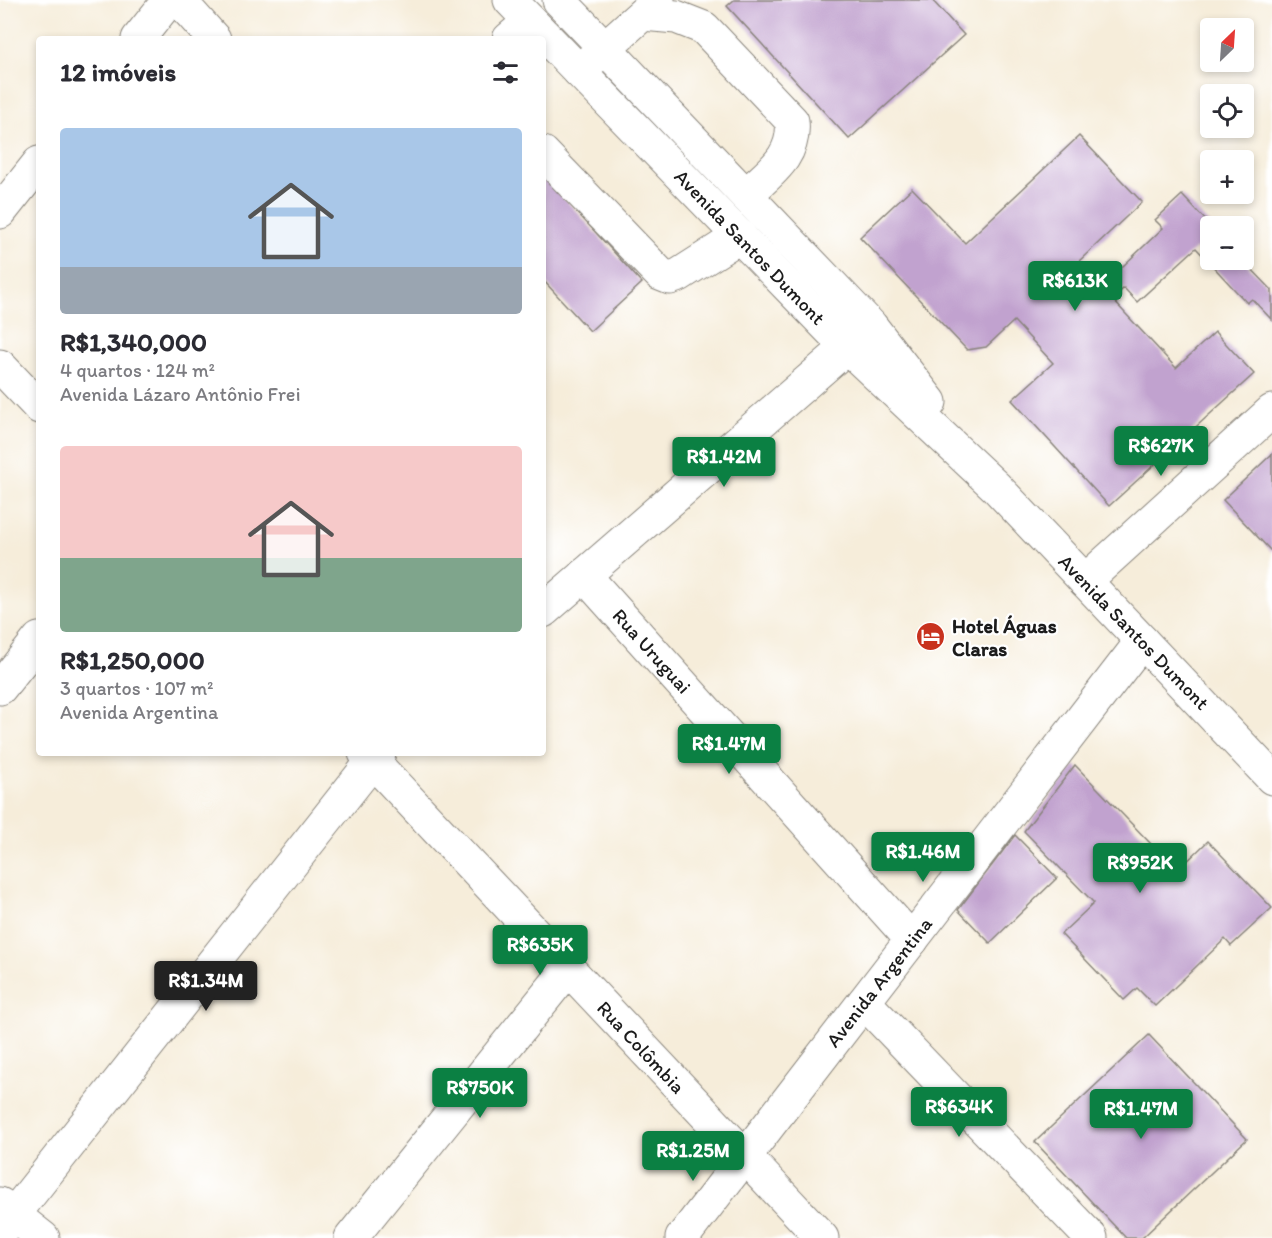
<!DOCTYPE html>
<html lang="pt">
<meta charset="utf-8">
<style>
body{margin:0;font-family:Itim,sans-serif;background:#f2f2f3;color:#2b2b33;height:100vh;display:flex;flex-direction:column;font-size:22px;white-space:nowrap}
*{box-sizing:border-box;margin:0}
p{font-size:20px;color:#7c7c81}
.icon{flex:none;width:33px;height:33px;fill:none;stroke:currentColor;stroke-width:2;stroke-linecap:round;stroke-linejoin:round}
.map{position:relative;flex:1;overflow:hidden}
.panel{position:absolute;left:36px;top:36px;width:510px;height:720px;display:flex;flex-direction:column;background:#fff;border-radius:6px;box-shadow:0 3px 9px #0003}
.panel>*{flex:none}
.needle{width:39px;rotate:25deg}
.fabs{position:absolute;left:1200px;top:18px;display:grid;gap:12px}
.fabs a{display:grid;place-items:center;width:54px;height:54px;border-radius:6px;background:#fff;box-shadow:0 3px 9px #0003;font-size:30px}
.price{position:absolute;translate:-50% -51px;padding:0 14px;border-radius:6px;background:#0b8043;color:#fff;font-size:20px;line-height:39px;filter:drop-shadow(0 2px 3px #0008)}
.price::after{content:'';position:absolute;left:50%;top:36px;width:18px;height:14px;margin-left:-9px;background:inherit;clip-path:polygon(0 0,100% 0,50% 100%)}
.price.active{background:#222;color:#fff}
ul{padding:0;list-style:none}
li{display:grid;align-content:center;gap:12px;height:318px;padding:0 24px}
li span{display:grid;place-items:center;height:186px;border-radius:6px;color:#555}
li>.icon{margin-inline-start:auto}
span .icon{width:108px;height:108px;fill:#fffc;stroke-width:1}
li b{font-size:26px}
h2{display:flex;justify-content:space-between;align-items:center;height:72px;padding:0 24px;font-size:26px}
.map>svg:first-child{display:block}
.building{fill:#c1a2cf}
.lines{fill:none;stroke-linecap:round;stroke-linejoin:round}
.minor-casing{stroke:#89847b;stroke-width:35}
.major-casing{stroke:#89847b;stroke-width:35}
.minor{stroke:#fff;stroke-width:33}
.major{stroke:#fff;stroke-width:33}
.labels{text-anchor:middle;stroke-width:4.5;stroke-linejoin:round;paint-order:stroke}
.street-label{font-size:20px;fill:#1c1c1c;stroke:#fff}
.poi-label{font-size:20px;font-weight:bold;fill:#1c1c1c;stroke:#fff;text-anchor:start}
</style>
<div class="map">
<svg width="1272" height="1238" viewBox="0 0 1272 1238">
<rect width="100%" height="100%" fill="#fff"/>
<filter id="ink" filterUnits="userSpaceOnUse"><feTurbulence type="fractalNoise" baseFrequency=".0167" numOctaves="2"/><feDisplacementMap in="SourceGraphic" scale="12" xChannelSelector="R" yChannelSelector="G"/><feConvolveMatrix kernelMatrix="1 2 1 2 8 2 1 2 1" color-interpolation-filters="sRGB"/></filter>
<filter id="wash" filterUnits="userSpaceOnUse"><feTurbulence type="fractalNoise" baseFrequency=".008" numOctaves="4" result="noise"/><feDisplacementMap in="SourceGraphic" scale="24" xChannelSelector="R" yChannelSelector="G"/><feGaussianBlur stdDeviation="1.35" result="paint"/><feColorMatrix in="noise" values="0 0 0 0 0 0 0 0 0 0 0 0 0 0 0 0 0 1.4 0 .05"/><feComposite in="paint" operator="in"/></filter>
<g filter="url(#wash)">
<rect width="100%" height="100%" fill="#f6edda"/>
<g id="blocks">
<g class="building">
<path d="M734 0H932L964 35 849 139 727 6Z"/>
<path d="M1079 136 1142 202 1078 262 1101 287 1163 228 1155 220 1182 195 1210 225V260H1243L1272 290V320L1252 299 1247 303 1196 248 1137 302 1124 288 1112 299 1176 368 1215 332 1254 374 1109 506 1012 400 1053 363 1014 321 986 347 967 350 860 237 912 188 965 243Z"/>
<path d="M543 175 642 283 590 331 543 280Z"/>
<path d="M1272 454V552L1223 500Z"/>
<path d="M1075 765 1177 871 1208 841 1272 908 1231 946 1225 939 1155 1006 1137 988 1124 1000 1061 934 1094 903 1024 831Z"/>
<path d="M1015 835 1057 878 990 943 958 910Z"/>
<path d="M1149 1035 1247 1139 1142 1238H1126L1035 1142Z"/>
</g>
</g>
</g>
<g filter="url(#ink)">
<use href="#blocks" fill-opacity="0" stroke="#89847b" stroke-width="1.5"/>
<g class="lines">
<defs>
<g id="minor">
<path d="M179 0 214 39"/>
<path d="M643 14 676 17 704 28 792 121C796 157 769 173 746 195"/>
<path d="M138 39 169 0"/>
<path d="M509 39 530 21"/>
<path d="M579 71 658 0"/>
<path d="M543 153 660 274 670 278 679 275 740 236"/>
<path d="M0 212 39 163"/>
<path d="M0 366 39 407"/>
<path d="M584 575 912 940"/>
<path d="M1085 581 1272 411"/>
<path d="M543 611 868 329"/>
<path d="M0 688 39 639"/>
<path d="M365 753 822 1238"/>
<path d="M864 1002 1091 1238"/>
<path d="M0 1204 43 1238"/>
<path d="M0 1232 379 753"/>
<path d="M351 1238 568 969"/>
<path d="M682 1238 1142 641"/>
</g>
<g id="major">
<path d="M510 0 847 347 996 487 1272 778"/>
<path d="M559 0 871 326 930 402"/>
</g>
</defs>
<use href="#minor" class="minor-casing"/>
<use href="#major" class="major-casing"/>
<use href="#minor" class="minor"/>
<use href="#major" class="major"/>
</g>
</g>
<defs>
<symbol id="hotel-disc" viewBox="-11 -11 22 22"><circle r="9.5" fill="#c8321e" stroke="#fff"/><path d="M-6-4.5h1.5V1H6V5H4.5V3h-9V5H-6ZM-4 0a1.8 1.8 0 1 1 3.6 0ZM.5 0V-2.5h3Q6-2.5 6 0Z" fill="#fff"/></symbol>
</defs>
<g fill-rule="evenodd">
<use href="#hotel-disc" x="914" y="620" width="33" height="33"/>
</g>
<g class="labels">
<g class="street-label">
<text transform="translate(750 247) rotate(46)" y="7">Avenida Santos Dumont</text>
<text transform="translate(1134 632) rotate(46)" y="7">Avenida Santos Dumont</text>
<text transform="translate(652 651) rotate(48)" y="7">Rua Uruguai</text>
<text transform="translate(879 982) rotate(-52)" y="7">Avenida Argentina</text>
<text transform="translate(641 1047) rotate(47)" y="7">Rua Colômbia</text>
</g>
<g class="poi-label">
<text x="952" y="633">Hotel Águas<tspan x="952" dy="23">Claras</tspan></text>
</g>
</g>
</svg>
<div class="fabs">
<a><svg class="needle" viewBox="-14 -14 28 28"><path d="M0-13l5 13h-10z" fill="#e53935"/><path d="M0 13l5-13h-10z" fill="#7c7c81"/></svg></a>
<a><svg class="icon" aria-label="locate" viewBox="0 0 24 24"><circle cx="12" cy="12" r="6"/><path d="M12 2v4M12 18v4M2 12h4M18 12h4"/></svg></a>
<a>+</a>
<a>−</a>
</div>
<b class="price" style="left:1075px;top:312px">R$613K</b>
<b class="price" style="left:1161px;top:477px">R$627K</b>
<b class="price" style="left:724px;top:488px">R$1.42M</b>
<b class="price" style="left:729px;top:775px">R$1.47M</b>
<b class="price" style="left:923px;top:883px">R$1.46M</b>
<b class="price" style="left:1140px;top:894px">R$952K</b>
<b class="price" style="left:540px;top:976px">R$635K</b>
<b class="price active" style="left:206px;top:1012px">R$1.34M</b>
<b class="price" style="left:480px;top:1119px">R$750K</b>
<b class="price" style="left:959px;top:1138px">R$634K</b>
<b class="price" style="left:1141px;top:1140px">R$1.47M</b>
<b class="price" style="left:693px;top:1182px">R$1.25M</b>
<section class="panel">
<h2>12 imóveis<svg class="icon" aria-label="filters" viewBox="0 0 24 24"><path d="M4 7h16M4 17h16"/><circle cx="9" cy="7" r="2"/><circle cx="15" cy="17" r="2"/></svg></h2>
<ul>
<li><span style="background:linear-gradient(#a9c7e8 75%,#9aa5b1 0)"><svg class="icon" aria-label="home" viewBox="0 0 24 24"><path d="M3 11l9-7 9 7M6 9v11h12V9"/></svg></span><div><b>R$1,340,000</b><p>4 quartos · 124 m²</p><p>Avenida Lázaro Antônio Frei</p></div></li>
<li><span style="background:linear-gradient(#f6c9c9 60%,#7fa58c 0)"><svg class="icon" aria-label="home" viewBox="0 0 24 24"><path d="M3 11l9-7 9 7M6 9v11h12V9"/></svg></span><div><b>R$1,250,000</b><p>3 quartos · 107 m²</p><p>Avenida Argentina</p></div></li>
</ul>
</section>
</div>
